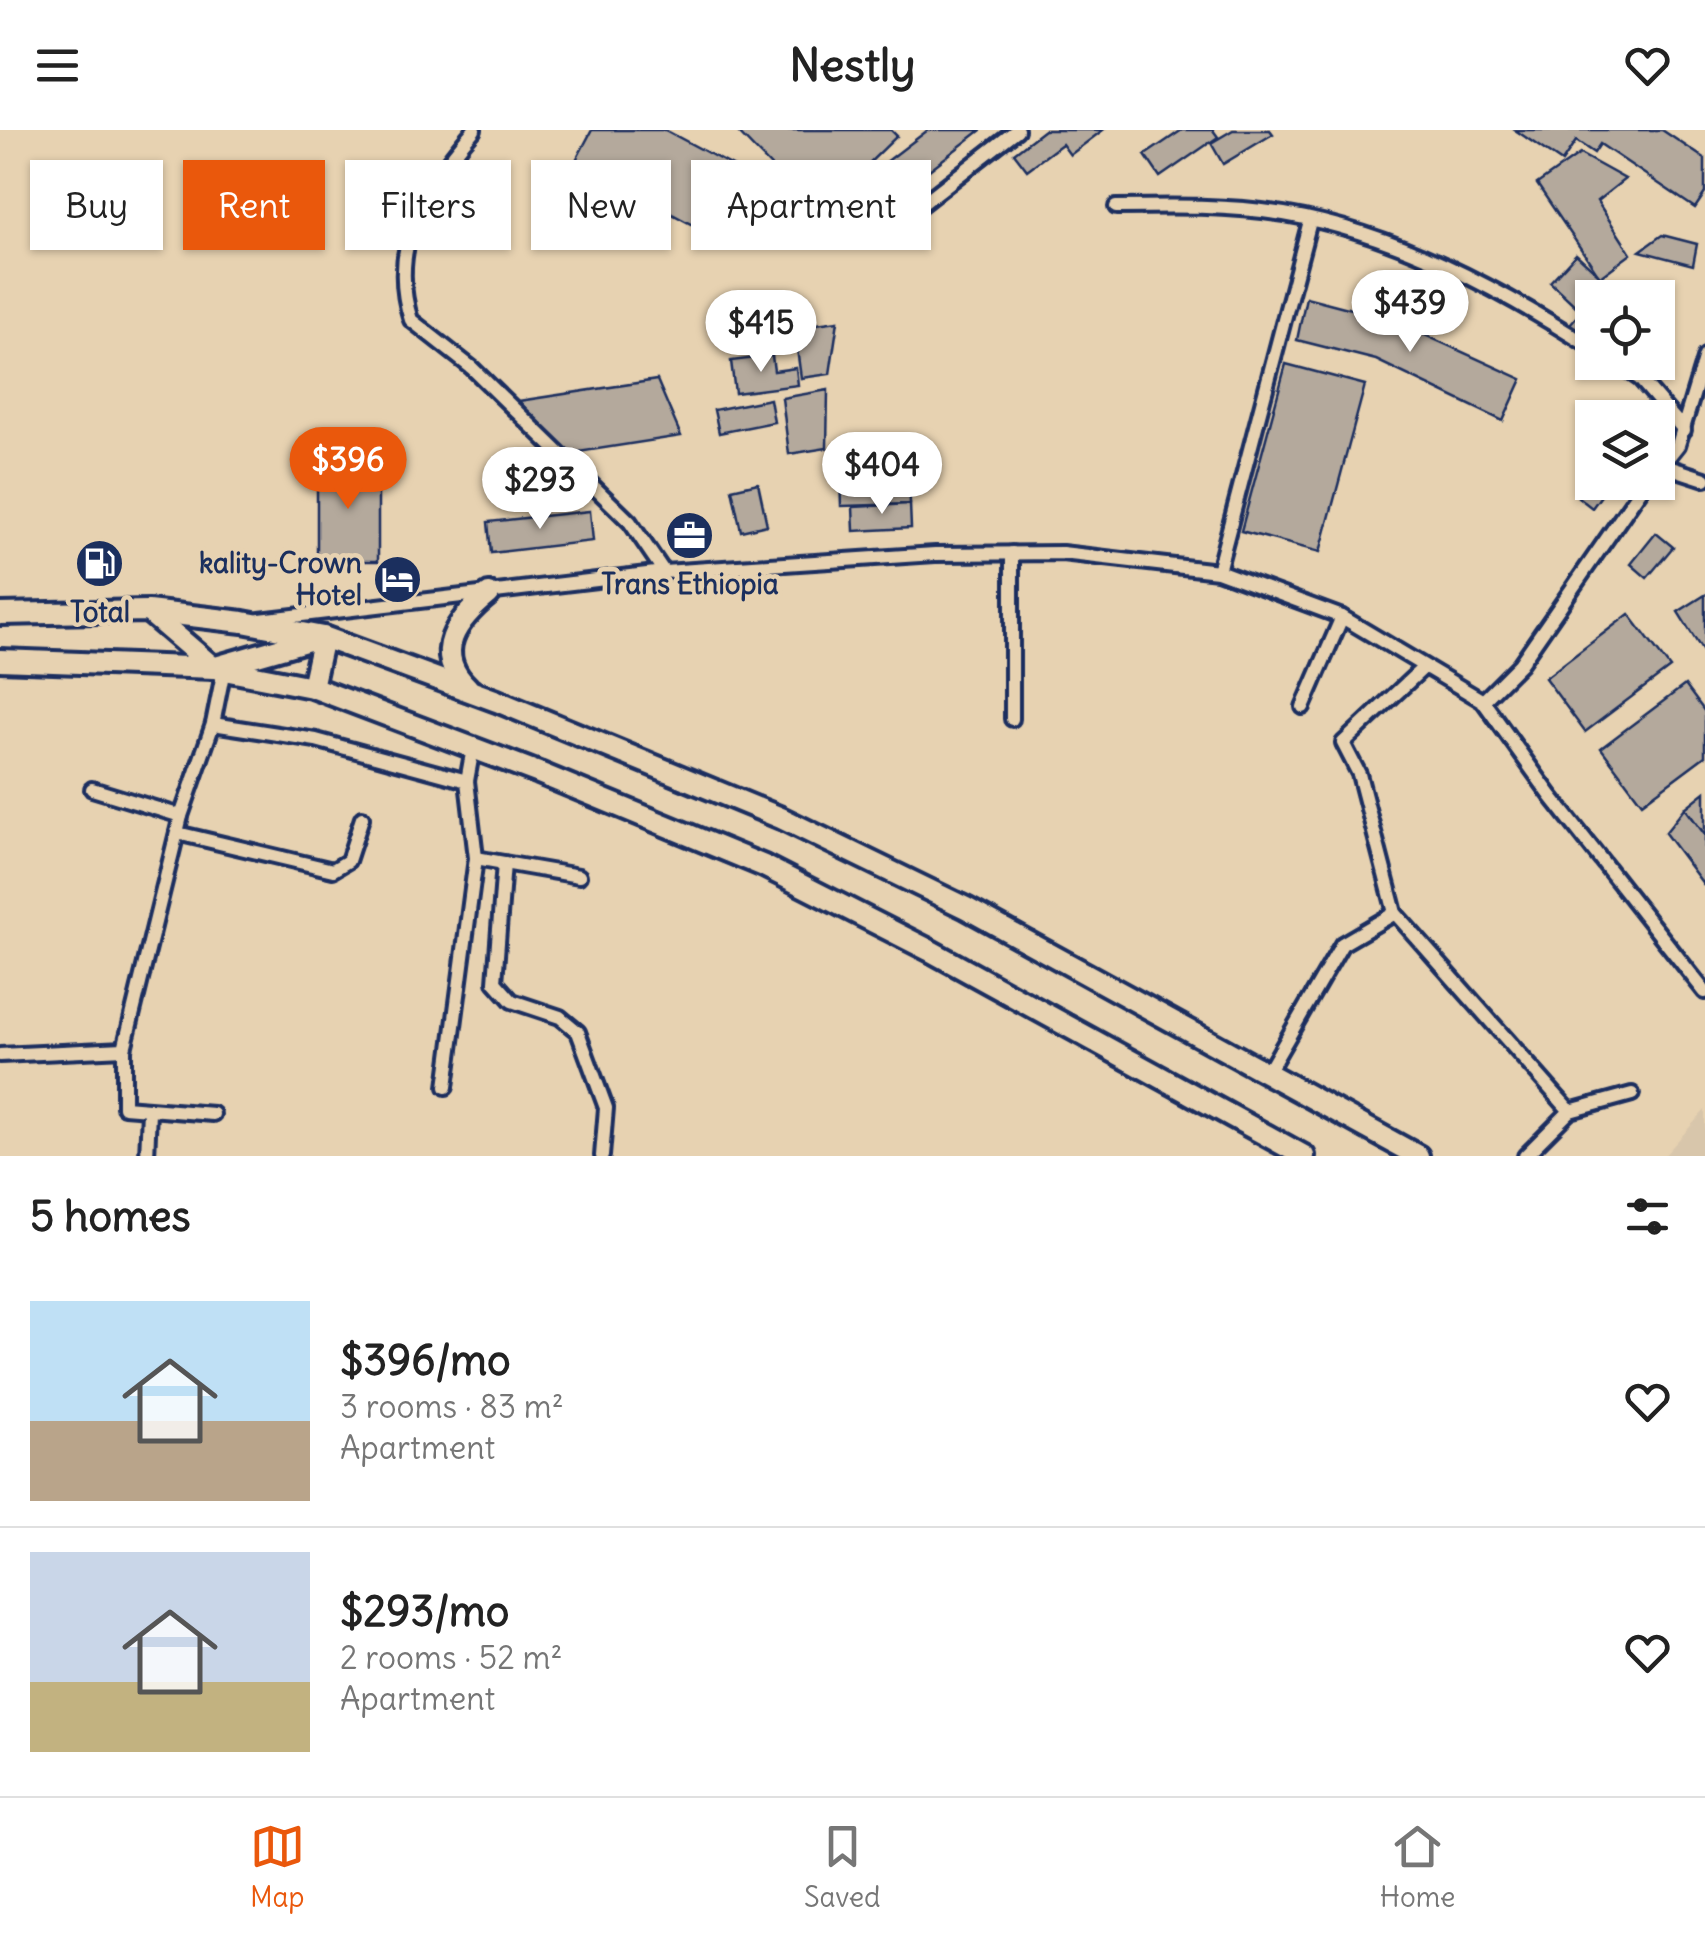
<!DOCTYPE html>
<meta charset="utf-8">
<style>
body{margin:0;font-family:Delius,sans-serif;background:#f6f6f6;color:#222;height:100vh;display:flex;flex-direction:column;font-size:38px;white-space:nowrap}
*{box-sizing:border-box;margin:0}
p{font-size:32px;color:#767676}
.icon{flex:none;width:55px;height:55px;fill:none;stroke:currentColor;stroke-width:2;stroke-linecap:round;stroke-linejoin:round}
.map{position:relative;height:1026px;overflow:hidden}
.panel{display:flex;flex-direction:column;background:#fff;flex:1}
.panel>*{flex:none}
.guide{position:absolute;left:30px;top:30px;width:1000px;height:90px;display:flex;gap:20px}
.fabs{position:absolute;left:1575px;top:150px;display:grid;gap:20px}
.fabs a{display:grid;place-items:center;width:100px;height:100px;border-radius:0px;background:#fff;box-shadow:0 2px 8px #0004;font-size:50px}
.price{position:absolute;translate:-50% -85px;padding:0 22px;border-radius:35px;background:#fff;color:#222;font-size:32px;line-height:65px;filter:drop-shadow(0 2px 5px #0008)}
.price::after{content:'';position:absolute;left:50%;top:60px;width:30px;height:22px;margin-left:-15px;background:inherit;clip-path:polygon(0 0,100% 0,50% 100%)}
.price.active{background:#ea580c;color:#fff}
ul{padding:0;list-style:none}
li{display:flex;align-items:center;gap:30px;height:250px;padding:0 30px}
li+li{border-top:2px solid #e0e0e0}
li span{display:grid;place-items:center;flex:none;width:280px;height:200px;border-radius:0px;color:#555}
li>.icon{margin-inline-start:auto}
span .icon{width:120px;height:120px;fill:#fffc;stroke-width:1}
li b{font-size:42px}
h2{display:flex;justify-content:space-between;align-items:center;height:120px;padding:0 30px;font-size:42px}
.pill{padding:0 35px;border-radius:0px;background:#fff;box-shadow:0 2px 8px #0004;font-size:35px;line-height:90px}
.pill.active{background:#ea580c;color:#fff}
header{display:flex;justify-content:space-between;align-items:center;height:130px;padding:0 30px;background:#fff;font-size:45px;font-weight:700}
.dock{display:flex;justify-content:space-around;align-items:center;height:140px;border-top:2px solid #e0e0e0;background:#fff;font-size:28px;color:#767676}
.dock a{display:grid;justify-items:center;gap:5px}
.dock .active{color:#ea580c}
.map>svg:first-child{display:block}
.built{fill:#d8c6ab}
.building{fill:#b4a99c;stroke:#1b2f5e;stroke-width:2.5}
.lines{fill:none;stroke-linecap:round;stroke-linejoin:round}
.minor-casing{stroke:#1b2f5e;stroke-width:20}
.primary-casing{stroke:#1b2f5e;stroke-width:28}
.minor{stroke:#e7d2b1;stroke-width:12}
.primary{stroke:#e7d2b1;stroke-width:20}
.labels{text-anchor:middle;stroke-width:9;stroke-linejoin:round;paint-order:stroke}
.poi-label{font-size:28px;font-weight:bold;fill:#1b2f5e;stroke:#e7d2b1}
</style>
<header><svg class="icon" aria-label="menu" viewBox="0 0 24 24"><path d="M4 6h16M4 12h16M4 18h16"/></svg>Nestly<svg class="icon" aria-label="heart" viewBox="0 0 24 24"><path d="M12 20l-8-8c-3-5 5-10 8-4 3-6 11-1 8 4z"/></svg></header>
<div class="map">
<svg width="1705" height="1026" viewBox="0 0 1705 1026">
<rect width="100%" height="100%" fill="#e7d2b1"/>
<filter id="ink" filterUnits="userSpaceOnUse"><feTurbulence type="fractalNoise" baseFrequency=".01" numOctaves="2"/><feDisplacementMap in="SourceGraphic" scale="20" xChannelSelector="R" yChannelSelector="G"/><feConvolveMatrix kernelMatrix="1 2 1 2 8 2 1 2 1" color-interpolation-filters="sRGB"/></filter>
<g filter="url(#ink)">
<path class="built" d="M1705 980V1026H1664Z"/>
<g class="building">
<path d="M592 0H665L753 47 719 109 575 32Z"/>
<path d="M736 0H891L897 6 817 84Z"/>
<path d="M928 0H981L867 88 847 62Z"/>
<path d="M1044 0H1103L1070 25 1062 14 1027 40 1014 23Z"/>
<path d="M1182 0H1213L1218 7 1160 47 1145 25Z"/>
<path d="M1233 0H1270L1273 4 1223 34 1211 13Z"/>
<path d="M1515 0H1662L1705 29V63L1695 78 1600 14 1594 23 1576 11 1562 32Z"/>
<path d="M1580 24 1625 49 1597 71 1631 124 1600 147 1537 54Z"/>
<path d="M1662 105 1697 114 1693 135 1640 121Z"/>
<path d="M1576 124 1608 153 1581 181 1550 152Z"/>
<path d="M1306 167 1390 189 1522 249 1503 291 1376 230 1297 210Z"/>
<path d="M1592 169V206L1589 210 1570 194Z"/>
<path d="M838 191 830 244 801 248 794 197Z"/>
<path d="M772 226 774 241 796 238 798 255 735 263 731 231Z"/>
<path d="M1286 234 1365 255 1320 422 1241 401Z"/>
<path d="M657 250 681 306 566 324 519 271Z"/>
<path d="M828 260 827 318 789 324 782 268Z"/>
<path d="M770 269 774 292 719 303 714 280Z"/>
<path d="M908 314 910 374 841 376 839 315Z"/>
<rect x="317" y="332" width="61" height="99"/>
<path d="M1592 348V352H1611L1592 378 1578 367Z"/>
<path d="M758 353 767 395 741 401 732 359Z"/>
<path d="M910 374 911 398 854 401 853 377Z"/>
<path d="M590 381 593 411 491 423 488 392Z"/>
<path d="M1656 403 1673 417 1647 448 1631 434Z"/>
<path d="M1705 465V525L1678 482Z"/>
<path d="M1629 484 1670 538 1585 602 1545 548Z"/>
<path d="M1685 555 1705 582V626L1642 673 1601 618Z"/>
<path d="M1705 662V705L1685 678Z"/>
<path d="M1685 678 1705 705 1704 755 1665 703Z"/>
</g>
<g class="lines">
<defs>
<g id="minor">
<path d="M474 0C426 55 387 115 411 190L472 238 630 392 664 442"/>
<path d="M1116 77C1172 76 1229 75 1284 84 1397 103 1498 158 1592 218"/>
<path d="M891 98 1017 0"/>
<path d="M1615 232 1640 249 1684 300"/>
<path d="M1662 335 1705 349"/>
<path d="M1658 340 1678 315 1705 226"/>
<path d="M1218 441 1310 91"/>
<path d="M260 490 664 442 935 424 1062 423 1218 441 1342 487 1483 571 1551 666 1705 862"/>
<path d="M1423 538 1343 613 1359 644 1395 783 1570 981 1525 1026"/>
<path d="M1483 571 1520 534 1646 352"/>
<path d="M1303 577 1342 487"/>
<path d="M1012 589V423"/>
<path d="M213 594 316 610 467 651"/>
<path d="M92 659 181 686"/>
<path d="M177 703 333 740 348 731 362 688"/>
<path d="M476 728 504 733 495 852 512 871 560 887 578 902 606 978 602 1026"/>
<path d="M504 733 579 746"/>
<path d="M124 919V977L213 984"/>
<path d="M0 925 124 919 181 686 213 594 224 539"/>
<path d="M1268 942 1342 814 1395 783"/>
<path d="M446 957 476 728 467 651 473 618"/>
<path d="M1570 981 1632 964"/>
<path d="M147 1026 149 981"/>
</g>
<g id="primary">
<path d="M150 483 214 538"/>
<path d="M0 484 148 481 243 492 323 507 497 571 781 688 966 778 1418 1026"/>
<path d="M0 530 214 538 312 557 539 643 764 736 929 820 1304 1026"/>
<path d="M219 536 316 508"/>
<path d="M312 557 323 507"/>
<path d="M468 558C431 523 457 490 489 464"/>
</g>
</defs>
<use href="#minor" class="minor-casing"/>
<use href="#primary" class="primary-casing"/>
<use href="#minor" class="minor"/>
<use href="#primary" class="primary"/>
</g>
</g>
<defs>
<symbol id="office-disc" viewBox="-11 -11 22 22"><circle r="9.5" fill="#1b2f5e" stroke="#e7d2b1"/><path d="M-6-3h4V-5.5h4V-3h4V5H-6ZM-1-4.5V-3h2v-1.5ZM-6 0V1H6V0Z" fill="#fff"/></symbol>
<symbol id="fuel-disc" viewBox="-11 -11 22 22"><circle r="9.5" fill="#1b2f5e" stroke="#e7d2b1"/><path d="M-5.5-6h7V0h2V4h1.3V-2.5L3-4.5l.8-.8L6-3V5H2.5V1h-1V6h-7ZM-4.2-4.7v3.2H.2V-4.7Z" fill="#fff"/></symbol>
<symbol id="hotel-disc" viewBox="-11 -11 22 22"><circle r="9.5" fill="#1b2f5e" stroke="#e7d2b1"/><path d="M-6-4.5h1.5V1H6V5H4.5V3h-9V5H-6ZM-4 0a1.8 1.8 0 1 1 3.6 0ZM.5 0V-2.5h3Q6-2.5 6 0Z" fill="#fff"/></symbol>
</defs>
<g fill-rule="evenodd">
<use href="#office-disc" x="662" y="378" width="55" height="55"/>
<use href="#fuel-disc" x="72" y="406" width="55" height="55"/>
<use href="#hotel-disc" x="370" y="422" width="55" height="55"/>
</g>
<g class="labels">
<g class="poi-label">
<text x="362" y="443" text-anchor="end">kality-Crown<tspan x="362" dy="32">Hotel</tspan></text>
<text x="690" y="464">Trans Ethiopia</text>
<text x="100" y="492">Total</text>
</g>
</g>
</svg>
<div class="fabs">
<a><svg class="icon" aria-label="locate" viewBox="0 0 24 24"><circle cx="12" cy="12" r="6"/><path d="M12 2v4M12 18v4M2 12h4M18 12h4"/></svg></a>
<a><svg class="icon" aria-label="layers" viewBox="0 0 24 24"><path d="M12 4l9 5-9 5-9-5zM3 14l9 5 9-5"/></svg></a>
</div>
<b class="price" style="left:1410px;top:225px">$439</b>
<b class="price" style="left:761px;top:245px">$415</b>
<b class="price active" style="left:348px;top:382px">$396</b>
<b class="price" style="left:882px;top:387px">$404</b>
<b class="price" style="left:540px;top:402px">$293</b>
<div class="guide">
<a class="pill">Buy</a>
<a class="pill active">Rent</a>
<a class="pill">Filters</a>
<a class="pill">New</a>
<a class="pill">Apartment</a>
</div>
</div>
<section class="panel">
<h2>5 homes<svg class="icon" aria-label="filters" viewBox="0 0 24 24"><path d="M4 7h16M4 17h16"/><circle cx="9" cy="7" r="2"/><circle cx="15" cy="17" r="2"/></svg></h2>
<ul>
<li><span style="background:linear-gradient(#bfe0f5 60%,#b9a48a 0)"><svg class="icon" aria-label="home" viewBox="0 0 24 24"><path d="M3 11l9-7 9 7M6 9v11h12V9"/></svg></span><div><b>$396/mo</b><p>3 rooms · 83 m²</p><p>Apartment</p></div><svg class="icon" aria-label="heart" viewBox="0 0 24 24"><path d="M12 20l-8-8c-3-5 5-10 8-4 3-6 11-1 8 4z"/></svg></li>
<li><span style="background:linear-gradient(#c9d6e8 65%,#c2b280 0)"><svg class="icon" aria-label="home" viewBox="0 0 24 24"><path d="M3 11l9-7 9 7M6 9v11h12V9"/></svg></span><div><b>$293/mo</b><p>2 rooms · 52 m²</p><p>Apartment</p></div><svg class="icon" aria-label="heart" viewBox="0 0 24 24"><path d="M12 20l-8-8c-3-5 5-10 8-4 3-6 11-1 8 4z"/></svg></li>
</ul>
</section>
<nav class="dock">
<a class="active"><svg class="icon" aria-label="map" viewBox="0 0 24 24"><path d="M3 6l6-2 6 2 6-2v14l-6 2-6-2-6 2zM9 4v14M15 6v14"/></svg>Map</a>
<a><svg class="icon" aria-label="saved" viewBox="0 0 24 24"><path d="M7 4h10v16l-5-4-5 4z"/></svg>Saved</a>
<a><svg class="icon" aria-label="home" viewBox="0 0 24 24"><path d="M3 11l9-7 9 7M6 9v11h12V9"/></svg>Home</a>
</nav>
